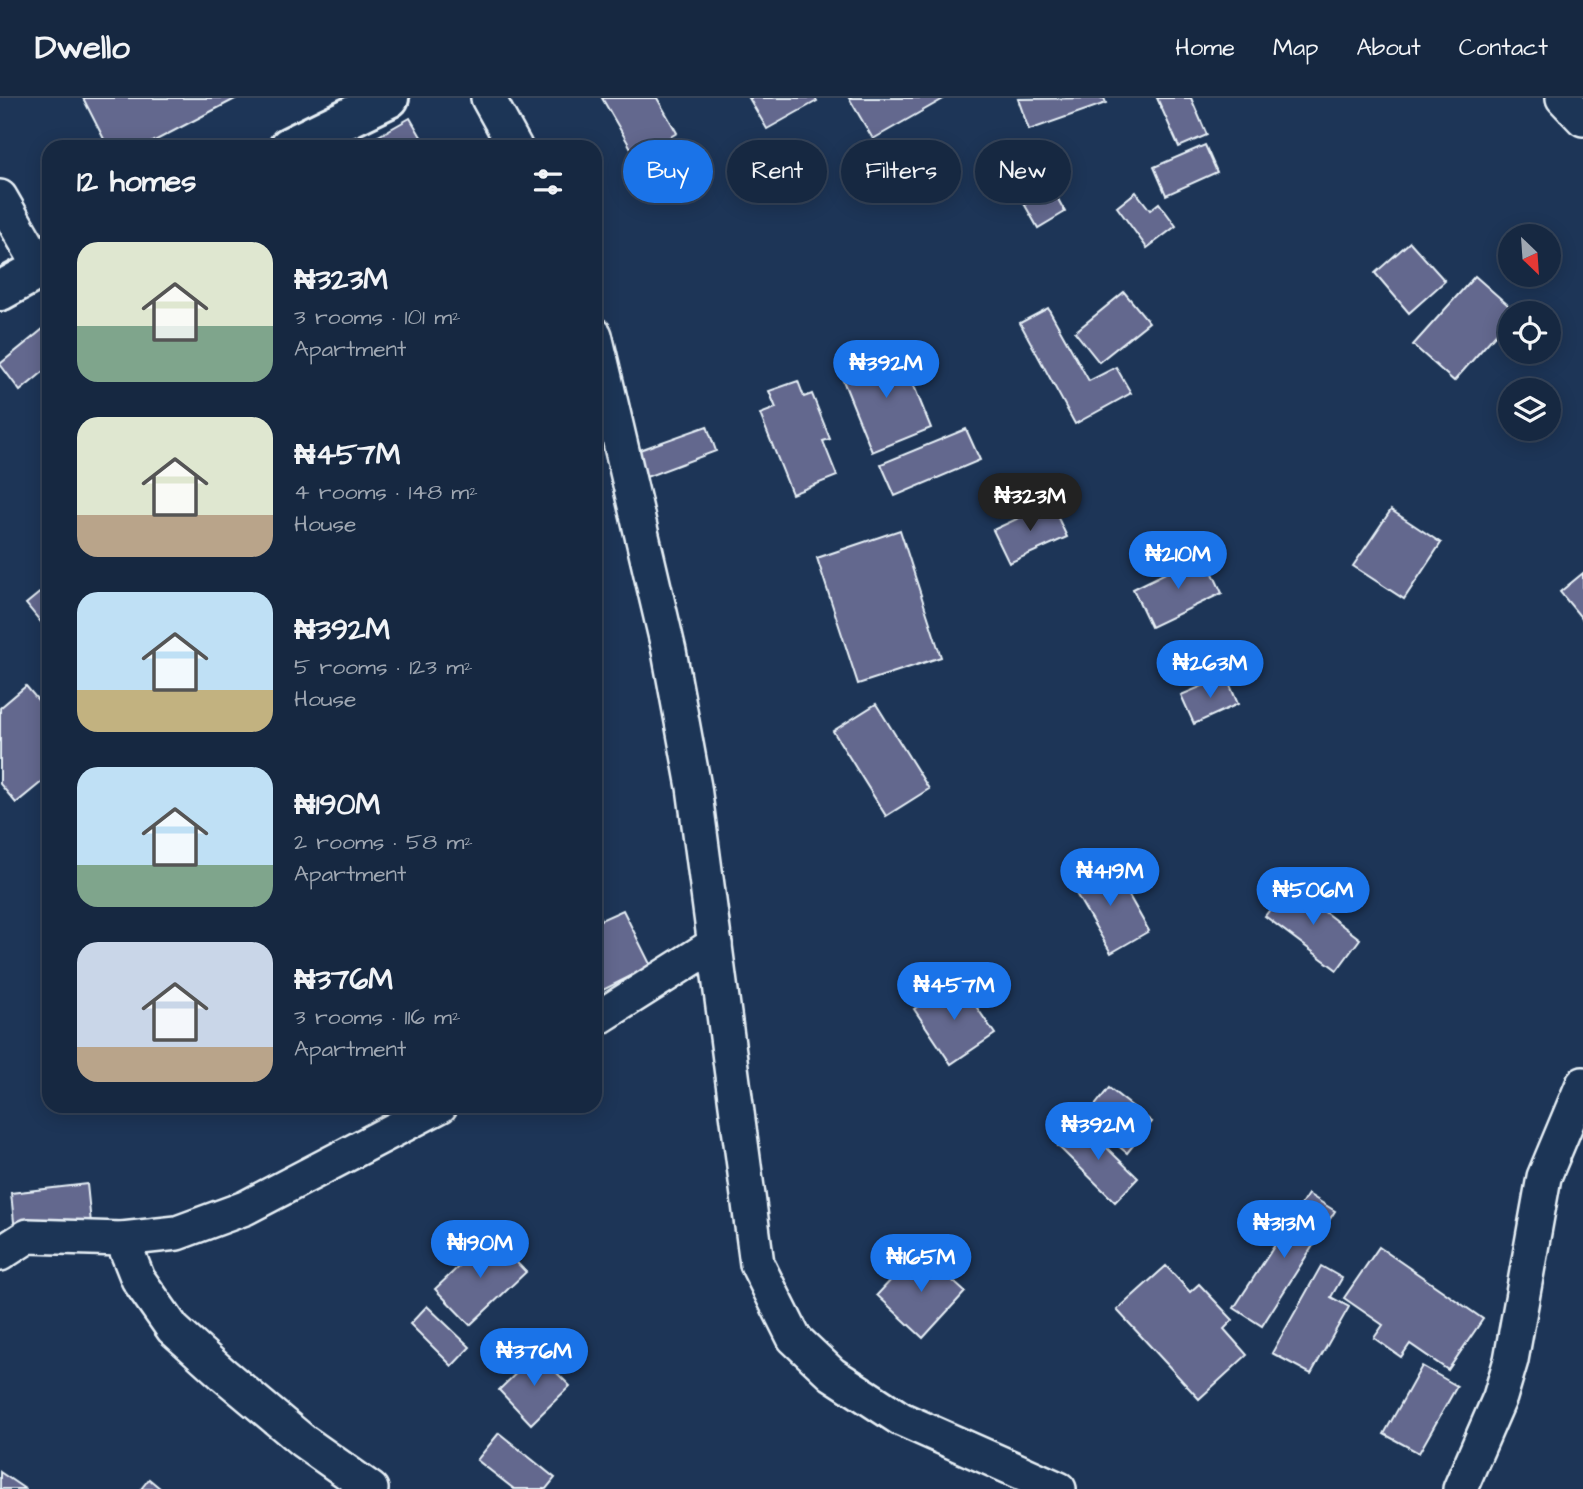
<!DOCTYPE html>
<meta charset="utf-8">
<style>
body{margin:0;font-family:"Architects Daughter",sans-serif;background:#23344c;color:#f1f3f6;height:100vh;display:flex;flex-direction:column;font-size:26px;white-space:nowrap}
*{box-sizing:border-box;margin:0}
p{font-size:23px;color:#9ea6b1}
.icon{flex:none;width:38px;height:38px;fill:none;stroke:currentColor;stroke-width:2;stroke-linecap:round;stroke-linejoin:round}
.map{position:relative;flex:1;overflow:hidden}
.details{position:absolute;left:42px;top:42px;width:560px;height:973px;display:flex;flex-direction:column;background:#162841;border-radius:21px;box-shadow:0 4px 18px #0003,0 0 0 2px #35445a}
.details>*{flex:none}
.guide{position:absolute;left:623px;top:42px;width:665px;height:63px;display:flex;gap:14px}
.needle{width:46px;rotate:155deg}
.tools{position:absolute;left:1498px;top:126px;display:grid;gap:14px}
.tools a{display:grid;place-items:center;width:63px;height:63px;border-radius:50%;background:#162841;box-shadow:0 4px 18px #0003,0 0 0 2px #35445a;font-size:35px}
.price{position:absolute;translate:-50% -60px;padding:0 16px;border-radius:24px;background:#1a73e8;color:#fff;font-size:23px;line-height:46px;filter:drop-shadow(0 2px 4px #0008)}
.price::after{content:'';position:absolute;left:50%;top:42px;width:21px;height:16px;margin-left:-10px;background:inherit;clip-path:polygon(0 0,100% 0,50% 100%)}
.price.selected{background:#222;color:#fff}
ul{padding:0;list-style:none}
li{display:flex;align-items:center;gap:21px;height:175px;padding:0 35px}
li span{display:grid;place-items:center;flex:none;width:196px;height:140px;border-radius:21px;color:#555}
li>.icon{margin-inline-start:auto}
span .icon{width:84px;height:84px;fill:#fffc;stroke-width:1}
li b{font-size:30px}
h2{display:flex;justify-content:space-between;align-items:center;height:84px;padding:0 35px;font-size:30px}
.pill{padding:0 24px;border-radius:32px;background:#162841;box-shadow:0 4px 18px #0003,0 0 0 2px #35445a;font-size:24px;line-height:63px}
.pill.selected{background:#1a73e8;color:#fff}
header{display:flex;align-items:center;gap:42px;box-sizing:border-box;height:98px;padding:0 35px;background:#162841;border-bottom:2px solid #35445a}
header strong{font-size:33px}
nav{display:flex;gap:38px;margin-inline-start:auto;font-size:24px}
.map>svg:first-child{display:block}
.building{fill:#64688e;stroke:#e8f1f8;stroke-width:2}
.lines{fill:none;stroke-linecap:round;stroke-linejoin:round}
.minor-casing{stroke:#e8f1f8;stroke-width:38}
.secondary-casing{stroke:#e8f1f8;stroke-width:44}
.minor{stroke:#1d3557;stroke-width:33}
.secondary{stroke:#1d3557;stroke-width:38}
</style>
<header>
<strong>Dwello</strong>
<nav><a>Home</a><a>Map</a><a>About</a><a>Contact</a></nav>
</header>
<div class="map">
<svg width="1583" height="1391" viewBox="0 0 1583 1391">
<rect width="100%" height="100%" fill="#1d3557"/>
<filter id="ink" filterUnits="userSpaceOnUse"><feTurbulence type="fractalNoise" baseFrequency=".0143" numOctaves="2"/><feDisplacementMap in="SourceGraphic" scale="14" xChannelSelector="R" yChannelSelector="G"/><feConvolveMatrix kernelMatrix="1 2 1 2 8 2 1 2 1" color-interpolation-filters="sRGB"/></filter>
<g filter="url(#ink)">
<g class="building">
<path d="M83 0H237L143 49H108Z"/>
<path d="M602 0H657L677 35 636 59Z"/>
<path d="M749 0H815L817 3 767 31Z"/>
<path d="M849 0H945L873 41Z"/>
<path d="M1104 0 1106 5 1029 32 1018 1Z"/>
<path d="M1157 0H1191L1207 37 1179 49Z"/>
<path d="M410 20 427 49H362L361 48Z"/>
<path d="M1205 47 1217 74 1166 97 1154 69Z"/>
<path d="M1030 51 1037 65 1050 57 1065 82 1052 90 1065 114 1038 130 1002 67Z"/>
<path d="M1136 94 1150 112 1159 105 1176 128 1147 150 1117 109Z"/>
<path d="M1410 144 1445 183 1409 215 1375 175Z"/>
<path d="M1475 178 1516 214 1510 215V220L1454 283 1413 247Z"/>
<path d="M1124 194 1149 224 1099 264 1075 234Z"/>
<path d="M1048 210 1089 283 1116 269 1131 295 1075 326 1020 225Z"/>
<path d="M49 214V269L20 293 0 266 49 226 43 219Z"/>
<path d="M899 251 931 330 872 354 840 275Z"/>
<path d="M798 283 804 299 812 296 830 341 823 343 837 378 792 396 760 316 776 310 769 293Z"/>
<path d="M707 328 716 353 641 381 631 355Z"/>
<path d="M966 331 980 362 895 398 881 366Z"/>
<path d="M1051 405 1067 439 1009 465 993 432Z"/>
<path d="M1391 412 1441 445 1404 501 1353 468Z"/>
<path d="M900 432 941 559 858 586 817 460Z"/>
<path d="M1204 456 1222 495 1151 529 1133 491Z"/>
<path d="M1583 475V522L1560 494Z"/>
<path d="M49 487V534L26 506Z"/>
<path d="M1226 578 1238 606 1194 626 1181 597Z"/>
<path d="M26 588 49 615V678L16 705 0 686V610Z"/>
<path d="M876 606 929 691 886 718 833 633Z"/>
<path d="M1110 764 1149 833 1111 855 1071 787Z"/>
<path d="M1289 787 1360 841 1337 872 1265 818Z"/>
<path d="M595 809 601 822 623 812 651 868 595 896Z"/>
<path d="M958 882 995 936 951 966 914 911Z"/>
<path d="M1109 990 1152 1024 1127 1055 1085 1020Z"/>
<path d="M1081 1025 1138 1080 1115 1104 1058 1048Z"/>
<path d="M87 1086 91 1125 15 1134 11 1095Z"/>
<path d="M1308 1096 1335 1113 1262 1228 1234 1210Z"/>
<path d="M491 1138 526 1174 470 1227 435 1191Z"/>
<path d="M1379 1149 1483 1221 1448 1272 1410 1246 1401 1259 1374 1240 1383 1227 1344 1200Z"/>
<path d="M919 1152 965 1194 923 1240 877 1197Z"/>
<path d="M1166 1168 1190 1194 1199 1186 1233 1222 1224 1231 1247 1257 1199 1301 1117 1212Z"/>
<path d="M1321 1168 1342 1180 1331 1199 1349 1209 1311 1276 1272 1255Z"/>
<path d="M427 1208 470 1249 452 1268 410 1226Z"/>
<path d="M537 1255 570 1288 531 1326 499 1292Z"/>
<path d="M1422 1268 1457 1288 1419 1355 1384 1336Z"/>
<path d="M499 1335 555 1380 546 1391H514L477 1362Z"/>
<path d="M0 1374 25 1391H0Z"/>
<path d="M149 1381 161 1391H141Z"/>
</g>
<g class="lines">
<defs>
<g id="minor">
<path d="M488 0 515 49"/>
<path d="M1563 0 1583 21"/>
<path d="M0 99 41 170"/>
<path d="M595 237 669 553 694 689 757 1166 794 1240 832 1276 901 1321 1059 1391"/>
<path d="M595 922 715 846"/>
<path d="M122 1141 138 1181 173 1231 223 1276 303 1343 371 1391"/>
<path d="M0 1156 28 1138 122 1141 177 1135 245 1110 440 1008"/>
<path d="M1460 1391 1500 1299 1511 1262 1544 1079 1583 986"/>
</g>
<g id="secondary">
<path d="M289 49 389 0"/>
<path d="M0 193 49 166"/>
</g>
</defs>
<use href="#minor" class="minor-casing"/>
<use href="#secondary" class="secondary-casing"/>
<use href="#minor" class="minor"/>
<use href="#secondary" class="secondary"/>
</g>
</g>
</svg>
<div class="tools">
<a><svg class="needle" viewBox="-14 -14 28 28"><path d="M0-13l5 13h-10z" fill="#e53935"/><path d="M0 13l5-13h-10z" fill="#9ea6b1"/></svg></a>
<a><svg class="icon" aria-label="locate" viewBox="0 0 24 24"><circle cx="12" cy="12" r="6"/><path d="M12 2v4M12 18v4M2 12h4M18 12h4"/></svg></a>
<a><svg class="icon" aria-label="layers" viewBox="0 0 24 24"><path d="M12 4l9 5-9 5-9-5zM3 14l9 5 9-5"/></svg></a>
</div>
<b class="price" style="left:886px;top:302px">₦392M</b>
<b class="price selected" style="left:1030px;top:435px">₦323M</b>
<b class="price" style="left:1178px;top:493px">₦210M</b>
<b class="price" style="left:1210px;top:602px">₦263M</b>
<b class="price" style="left:1110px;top:810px">₦419M</b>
<b class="price" style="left:1313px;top:829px">₦506M</b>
<b class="price" style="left:954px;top:924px">₦457M</b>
<b class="price" style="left:1098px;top:1064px">₦392M</b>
<b class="price" style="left:1284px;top:1162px">₦313M</b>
<b class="price" style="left:480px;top:1182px">₦190M</b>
<b class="price" style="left:921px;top:1196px">₦165M</b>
<b class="price" style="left:534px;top:1290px">₦376M</b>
<div class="guide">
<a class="pill selected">Buy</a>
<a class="pill">Rent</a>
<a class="pill">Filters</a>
<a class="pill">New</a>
</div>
<section class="details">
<h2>12 homes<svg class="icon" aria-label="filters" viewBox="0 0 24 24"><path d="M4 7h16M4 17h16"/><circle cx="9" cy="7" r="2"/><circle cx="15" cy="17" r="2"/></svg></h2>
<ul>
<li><span style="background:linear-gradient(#dfe7d0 60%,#7fa58c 0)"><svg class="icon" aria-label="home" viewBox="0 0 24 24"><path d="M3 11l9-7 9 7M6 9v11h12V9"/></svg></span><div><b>₦323M</b><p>3 rooms · 101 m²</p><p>Apartment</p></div></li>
<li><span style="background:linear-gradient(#dfe7d0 70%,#b9a48a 0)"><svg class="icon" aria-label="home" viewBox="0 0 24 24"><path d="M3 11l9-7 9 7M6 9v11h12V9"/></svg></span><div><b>₦457M</b><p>4 rooms · 148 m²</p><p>House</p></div></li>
<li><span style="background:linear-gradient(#bfe0f5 70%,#c2b280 0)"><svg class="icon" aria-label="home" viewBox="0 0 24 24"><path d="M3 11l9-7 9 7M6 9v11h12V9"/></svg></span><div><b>₦392M</b><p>5 rooms · 123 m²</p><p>House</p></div></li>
<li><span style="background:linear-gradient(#bfe0f5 70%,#7fa58c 0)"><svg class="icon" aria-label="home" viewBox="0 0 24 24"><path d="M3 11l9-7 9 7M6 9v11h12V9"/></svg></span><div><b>₦190M</b><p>2 rooms · 58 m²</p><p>Apartment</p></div></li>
<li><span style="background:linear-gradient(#c9d6e8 75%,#b9a48a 0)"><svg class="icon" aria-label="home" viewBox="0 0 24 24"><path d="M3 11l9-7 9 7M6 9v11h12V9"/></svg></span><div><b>₦376M</b><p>3 rooms · 116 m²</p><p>Apartment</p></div></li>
</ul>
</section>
</div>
